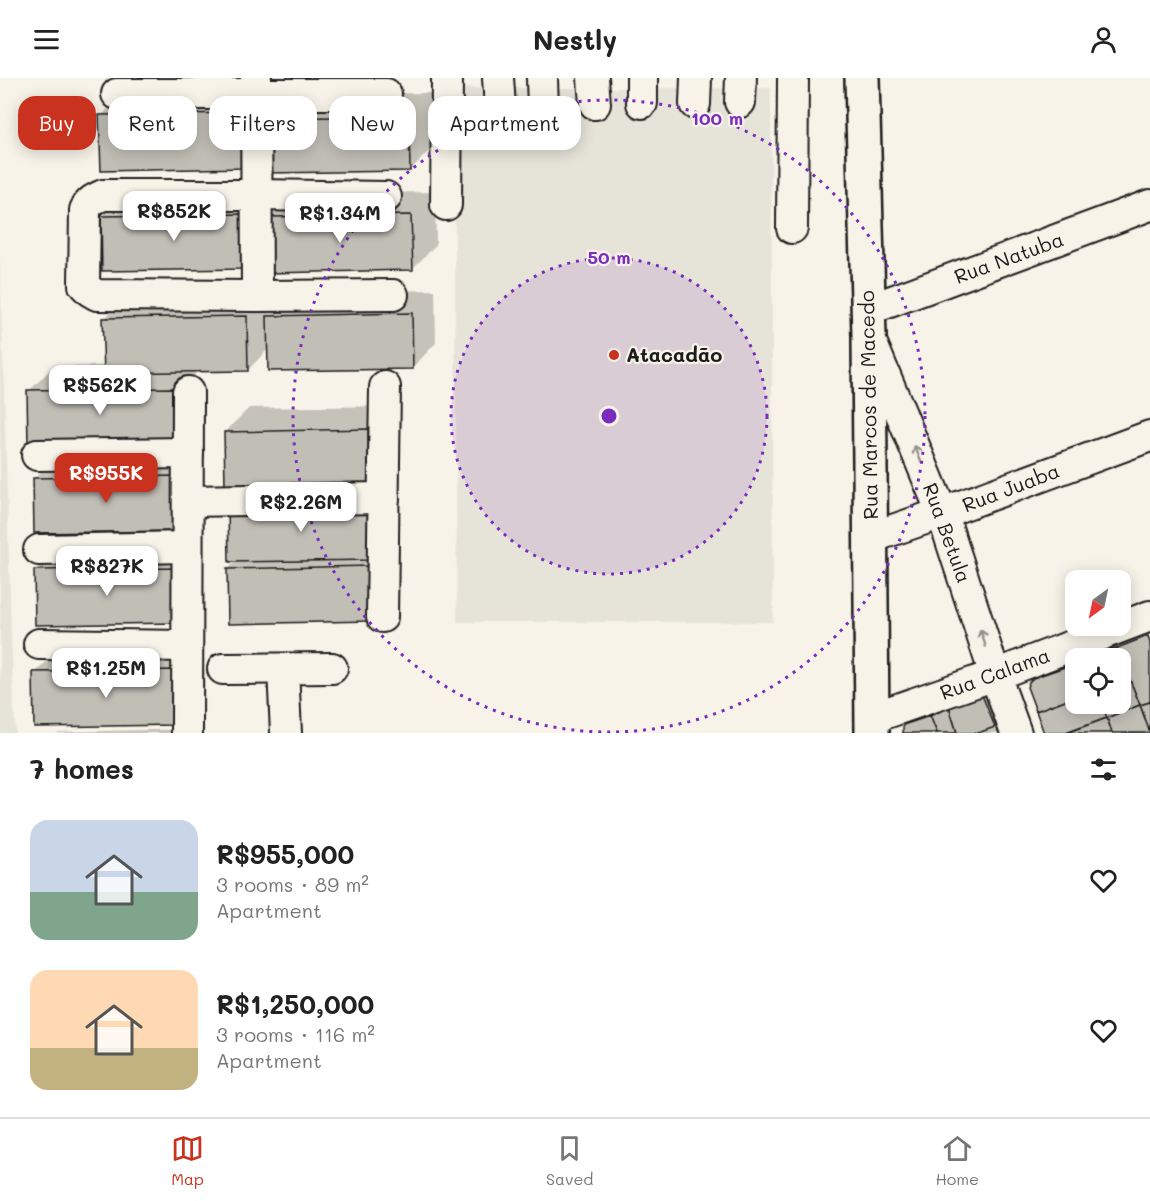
<!DOCTYPE html>
<meta charset="utf-8">
<style>
body{margin:0;font-family:Mali,sans-serif;background:#f2f2f2;color:#222;height:100vh;display:flex;flex-direction:column;font-size:22px;white-space:nowrap}
*{box-sizing:border-box;margin:0}
p{font-size:20px;color:#767676}
.icon{flex:none;width:33px;height:33px;fill:none;stroke:currentColor;stroke-width:2;stroke-linecap:round;stroke-linejoin:round}
.map{position:relative;height:655px;overflow:hidden}
.panel{display:flex;flex-direction:column;background:#fff;flex:1}
.panel>*{flex:none}
.hud{position:absolute;left:18px;top:18px;width:600px;height:54px;display:flex;gap:12px}
.needle{width:39px;rotate:213deg}
.buttons{position:absolute;left:1065px;top:492px;display:grid;gap:12px}
.buttons a{display:grid;place-items:center;width:66px;height:66px;border-radius:12px;background:#fff;box-shadow:0 3px 15px #0003;font-size:30px}
.price{position:absolute;translate:-50% -51px;padding:0 14px;border-radius:12px;background:#fff;color:#222;font-size:20px;line-height:39px;filter:drop-shadow(0 2px 3px #0008)}
.price::after{content:'';position:absolute;left:50%;top:36px;width:18px;height:14px;margin-left:-9px;background:inherit;clip-path:polygon(0 0,100% 0,50% 100%)}
.price.on{background:#c8321e;color:#fff}
ul{padding:0;list-style:none}
li{display:flex;align-items:center;gap:18px;height:150px;padding:0 30px}
li span{display:grid;place-items:center;flex:none;width:168px;height:120px;border-radius:18px;color:#555}
li>.icon{margin-inline-start:auto}
span .icon{width:72px;height:72px;fill:#fffc;stroke-width:1}
li b{font-size:26px}
h2{display:flex;justify-content:space-between;align-items:center;height:72px;padding:0 30px;font-size:26px}
.pill{padding:0 21px;border-radius:18px;background:#fff;box-shadow:0 3px 15px #0003;font-size:21px;line-height:54px}
.pill.on{background:#c8321e;color:#fff}
header{display:flex;justify-content:space-between;align-items:center;height:78px;padding:0 30px;background:#fff;font-size:27px;font-weight:700}
.tab-bar{display:flex;justify-content:space-around;align-items:center;height:84px;border-top:2px solid #e0e0e0;background:#fff;font-size:16px;color:#767676}
.tab-bar a{display:grid;justify-items:center;gap:3px}
.tab-bar .on{color:#c8321e}
.map>svg:first-child{display:block}
.built{fill:#e6e3d9}
.shadow{fill:#0003}
.building{fill:#c0beb5;stroke:#1c1c1c;stroke-width:1.5}
.lines{fill:none;stroke-linecap:round;stroke-linejoin:round}
.minor-casing{stroke:#1c1c1c;stroke-width:34}
.major-casing{stroke:#1c1c1c;stroke-width:38}
.minor{stroke:#f7f3e8;stroke-width:30}
.major{stroke:#f7f3e8;stroke-width:33}
.oneway{stroke:#94928c}
.ring{fill:none;stroke:#7b2cbf;stroke-width:3;stroke-dasharray:3 6}
.poi-dot{fill:#c8321e;stroke:#f7f3e8;stroke-width:2}
.labels{text-anchor:middle;stroke-width:4.5;stroke-linejoin:round;paint-order:stroke}
.street-label{font-size:20px;fill:#1c1c1c;stroke:#f7f3e8}
.poi-label{font-size:20px;font-weight:bold;fill:#1c1c1c;stroke:#f7f3e8;text-anchor:start}
.centre{fill:#7b2cbf;stroke:#f7f3e8;stroke-width:3}
.ring-label{font-size:18px;text-anchor:middle;font-weight:bold;fill:#7b2cbf;stroke:#f7f3e8;stroke-width:4.5;stroke-linejoin:round;paint-order:stroke}
</style>
<header><svg class="icon" aria-label="menu" viewBox="0 0 24 24"><path d="M4 6h16M4 12h16M4 18h16"/></svg>Nestly<svg class="icon" aria-label="person" viewBox="0 0 24 24"><circle cx="12" cy="8" r="4"/><path d="M4 21q1-7 8-7t8 7"/></svg></header>
<div class="map">
<svg width="1150" height="655" viewBox="0 0 1150 655">
<rect width="100%" height="100%" fill="#f7f3e8"/>
<filter id="ink" filterUnits="userSpaceOnUse"><feTurbulence type="fractalNoise" baseFrequency=".0167" numOctaves="2"/><feDisplacementMap in="SourceGraphic" scale="12" xChannelSelector="R" yChannelSelector="G"/><feConvolveMatrix kernelMatrix="1 2 1 2 8 2 1 2 1" color-interpolation-filters="sRGB"/></filter>
<g filter="url(#ink)">
<g class="built">
<path d="M454 10H771L773 544H457Z"/>
<path d="M0 174 11 554 15 655H0Z"/>
</g>
<g class="shadow">
<path d="M267 12 268 38 290 17 432 15 434 68 410 92 101 38 125 14Z"/>
<path d="M269 113 270 139 292 116 435 114 436 167 412 191 102 139 126 115Z"/>
<path d="M435 212 436 265 413 289 269 270 248 292 195 293 196 340 172 364 29 313 53 289 105 288 104 241 128 217 270 214 271 236 293 215Z"/>
<path d="M391 328 396 518 228 491 237 482 225 354 249 330Z"/>
<path d="M201 375 202 428 34 401 58 377Z"/>
<path d="M202 466 203 520 179 543 35 493 59 469Z"/>
<path d="M1150 552V556L1082 580H1076V583L1038 597 1044 591Z"/>
<path d="M1150 559V655H1045L1076 626H1120V580H1091Z"/>
<path d="M201 569 202 621 178 645 35 595 59 571Z"/>
<path d="M991 609 1009 655H905L907 647 917 637Z"/>
<path d="M201 651V655H57L58 654Z"/>
</g>
<g class="building">
<path d="M244 35 245 90 101 93 99 37Z"/>
<path d="M409 38 410 93 266 95 264 40Z"/>
<path d="M246 136 247 191 102 193 101 138Z"/>
<path d="M411 137 413 192 268 195 267 139Z"/>
<path d="M412 235 413 291 268 293 267 238Z"/>
<path d="M247 238 248 293 104 295 102 240Z"/>
<path d="M172 310 173 365 28 367 27 312Z"/>
<path d="M368 351 369 407 225 409 224 354Z"/>
<path d="M178 398 179 453 34 455 33 400Z"/>
<path d="M373 427 374 482 229 484 228 429Z"/>
<path d="M371 488 372 543 228 546 227 491Z"/>
<path d="M178 490 180 545 35 547 34 492Z"/>
<path d="M1148 558 1150 565V624L1140 627 1117 570Z"/>
<path d="M1117 570 1140 627 1107 640 1101 626H1120V580H1087Z"/>
<path d="M1076 585V618L1036 633 1027 609 1029 604 1033 600Z"/>
<path d="M178 592 179 647 34 649 33 594Z"/>
<path d="M982 617 995 649 978 655H957L949 629Z"/>
<path d="M1076 618V626H1101L1107 640 1066 655H1044L1036 633Z"/>
<path d="M1150 624V654L1140 627Z"/>
<path d="M1140 627 1150 655H1112L1107 640Z"/>
<path d="M949 629 957 655H937L930 638Z"/>
<path d="M930 638 937 655H903V649L906 646Z"/>
<path d="M1107 640 1112 655H1066Z"/>
</g>
<g class="lines">
<defs>
<g id="minor">
<path d="M256 0 257 218"/>
<path d="M498 0 500 29"/>
<path d="M542 0 543 31"/>
<path d="M593 0 595 26"/>
<path d="M117 16H386"/>
<path d="M740 24 741 0"/>
<path d="M642 25V0"/>
<path d="M695 26 696 0"/>
<path d="M386 119 257 117H103C94 121 89 123 85 132L84 207 90 213 97 217 257 218 393 217"/>
<path d="M446 127 447 0"/>
<path d="M792 150 793 0"/>
<path d="M868 232 1150 127"/>
<path d="M870 261 942 435 995 597 1016 655"/>
<path d="M37 377 188 375"/>
<path d="M188 423 384 420"/>
<path d="M870 460 942 435 1150 358"/>
<path d="M39 472 187 469"/>
<path d="M382 539 385 309"/>
<path d="M39 566 187 568"/>
<path d="M223 591 332 590"/>
<path d="M283 591 286 655"/>
<path d="M872 640 995 597 1150 538"/>
<path d="M187 655 188 314"/>
</g>
<path id="major" d="M862 0 869 259 872 655"/>
</defs>
<use href="#minor" class="minor-casing"/>
<use href="#major" class="major-casing"/>
<use href="#minor" class="minor"/>
<use href="#major" class="major"/>
</g>
<defs><path id="oneway-shaft" d="M-6 0H5M1.5-3L5.5 0L1.5 3" fill="none" stroke-width="1.6" stroke-linecap="round" stroke-linejoin="round" transform="scale(1.5)"/></defs>
<g class="oneway">
<use href="#oneway-shaft" transform="translate(918 376) rotate(-112)"/>
<use href="#oneway-shaft" transform="translate(983 560) rotate(-108)"/>
</g>
</g>
<circle cx="609" cy="338" r="158" fill="#7b2cbf" fill-opacity=".12"/>
<g class="ring">
<circle cx="609" cy="338" r="158"/>
<circle cx="609" cy="338" r="316"/>
</g>
<circle class="poi-dot" cx="614" cy="277" r="6"/>
<g class="labels">
<g class="street-label">
<text transform="translate(1009 180) rotate(-20)" y="7">Rua Natuba</text>
<text transform="translate(869 327) rotate(-91)" y="7">Rua Marcos de Macedo</text>
<text transform="translate(1011 410) rotate(-21)" y="7">Rua Juaba</text>
<text transform="translate(947 455) rotate(70)" y="7">Rua Betula</text>
<text transform="translate(995 596) rotate(-20)" y="7">Rua Calama</text>
</g>
<g class="poi-label">
<text x="626" y="284">Atacadão</text>
</g>
</g>
<circle cx="609" cy="338" r="9" class="centre"/>
<g class="ring-label">
<text x="717" y="47">100 m</text>
<text x="609" y="186">50 m</text>
</g>
</svg>
<div class="buttons">
<a><svg class="needle" viewBox="-14 -14 28 28"><path d="M0-13l5 13h-10z" fill="#e53935"/><path d="M0 13l5-13h-10z" fill="#767676"/></svg></a>
<a><svg class="icon" aria-label="locate" viewBox="0 0 24 24"><circle cx="12" cy="12" r="6"/><path d="M12 2v4M12 18v4M2 12h4M18 12h4"/></svg></a>
</div>
<b class="price" style="left:174px;top:164px">R$852K</b>
<b class="price" style="left:340px;top:166px">R$1.34M</b>
<b class="price" style="left:100px;top:338px">R$562K</b>
<b class="price on" style="left:106px;top:426px">R$955K</b>
<b class="price" style="left:301px;top:455px">R$2.26M</b>
<b class="price" style="left:107px;top:519px">R$827K</b>
<b class="price" style="left:106px;top:621px">R$1.25M</b>
<div class="hud">
<a class="pill on">Buy</a>
<a class="pill">Rent</a>
<a class="pill">Filters</a>
<a class="pill">New</a>
<a class="pill">Apartment</a>
</div>
</div>
<section class="panel">
<h2>7 homes<svg class="icon" aria-label="filters" viewBox="0 0 24 24"><path d="M4 7h16M4 17h16"/><circle cx="9" cy="7" r="2"/><circle cx="15" cy="17" r="2"/></svg></h2>
<ul>
<li><span style="background:linear-gradient(#c9d6e8 60%,#7fa58c 0)"><svg class="icon" aria-label="home" viewBox="0 0 24 24"><path d="M3 11l9-7 9 7M6 9v11h12V9"/></svg></span><div><b>R$955,000</b><p>3 rooms · 89 m²</p><p>Apartment</p></div><svg class="icon" aria-label="heart" viewBox="0 0 24 24"><path d="M12 20l-8-8c-3-5 5-10 8-4 3-6 11-1 8 4z"/></svg></li>
<li><span style="background:linear-gradient(#ffd9b3 65%,#c2b280 0)"><svg class="icon" aria-label="home" viewBox="0 0 24 24"><path d="M3 11l9-7 9 7M6 9v11h12V9"/></svg></span><div><b>R$1,250,000</b><p>3 rooms · 116 m²</p><p>Apartment</p></div><svg class="icon" aria-label="heart" viewBox="0 0 24 24"><path d="M12 20l-8-8c-3-5 5-10 8-4 3-6 11-1 8 4z"/></svg></li>
</ul>
</section>
<nav class="tab-bar">
<a class="on"><svg class="icon" aria-label="map" viewBox="0 0 24 24"><path d="M3 6l6-2 6 2 6-2v14l-6 2-6-2-6 2zM9 4v14M15 6v14"/></svg>Map</a>
<a><svg class="icon" aria-label="saved" viewBox="0 0 24 24"><path d="M7 4h10v16l-5-4-5 4z"/></svg>Saved</a>
<a><svg class="icon" aria-label="home" viewBox="0 0 24 24"><path d="M3 11l9-7 9 7M6 9v11h12V9"/></svg>Home</a>
</nav>
